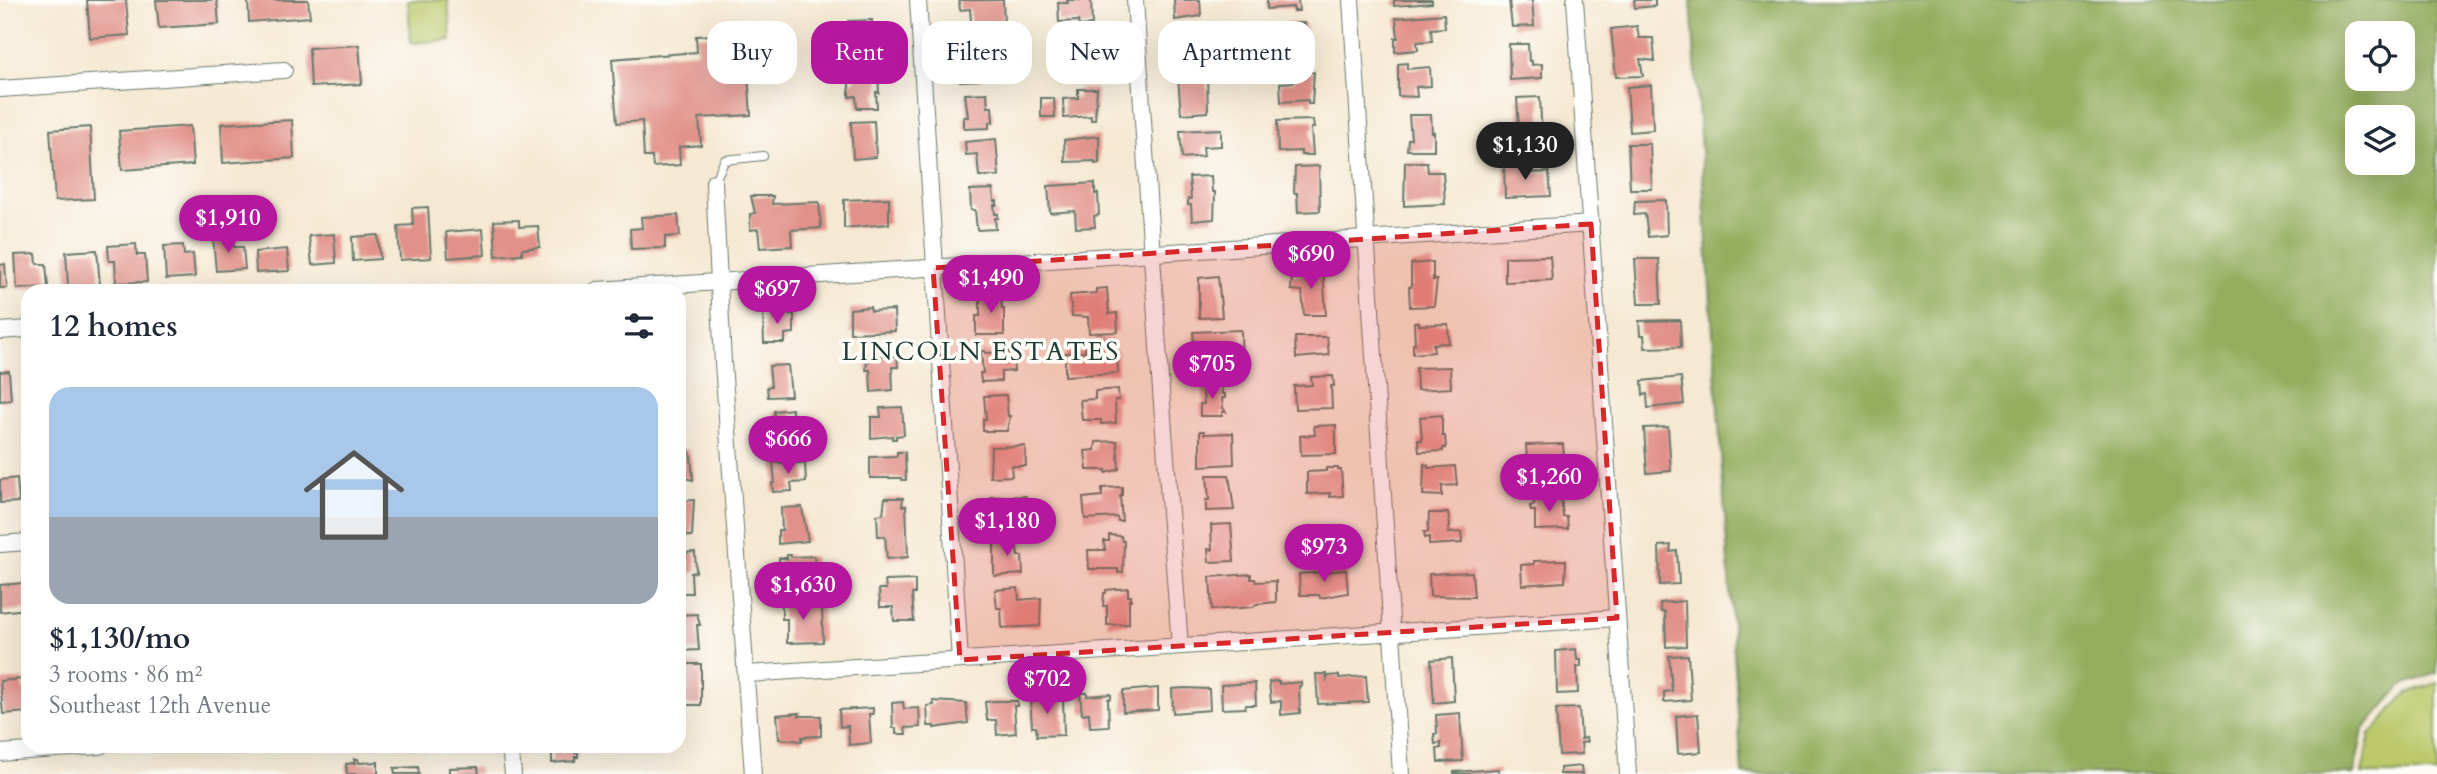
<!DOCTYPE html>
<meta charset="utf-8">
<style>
body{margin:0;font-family:Cardo,serif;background:#f2f2f3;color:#1f2937;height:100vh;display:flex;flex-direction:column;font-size:26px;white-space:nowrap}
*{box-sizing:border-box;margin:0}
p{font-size:23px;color:#747a83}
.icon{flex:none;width:38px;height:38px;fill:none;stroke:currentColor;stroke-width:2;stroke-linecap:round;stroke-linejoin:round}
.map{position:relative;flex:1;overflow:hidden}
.side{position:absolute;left:21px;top:284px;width:665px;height:469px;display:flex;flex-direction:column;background:#fff;border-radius:21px;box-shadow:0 7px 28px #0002}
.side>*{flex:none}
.top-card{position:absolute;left:707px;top:21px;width:665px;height:63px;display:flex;gap:14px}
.controls{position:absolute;left:2345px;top:21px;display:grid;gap:14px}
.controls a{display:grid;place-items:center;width:70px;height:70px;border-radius:14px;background:#fff;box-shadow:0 7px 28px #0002;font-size:35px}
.price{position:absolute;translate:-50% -60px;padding:0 16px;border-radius:24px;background:#b5179e;color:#fff;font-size:23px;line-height:46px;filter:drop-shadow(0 2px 4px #0008)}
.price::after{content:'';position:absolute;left:50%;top:42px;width:21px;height:16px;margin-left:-10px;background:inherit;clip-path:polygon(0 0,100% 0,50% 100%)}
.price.selected{background:#222;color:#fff}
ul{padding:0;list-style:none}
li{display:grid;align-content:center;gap:14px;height:371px;padding:0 28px}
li+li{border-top:2px solid #e0e1e3}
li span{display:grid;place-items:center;height:217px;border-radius:21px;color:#555}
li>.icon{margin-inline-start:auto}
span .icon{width:126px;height:126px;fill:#fffc;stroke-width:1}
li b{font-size:30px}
h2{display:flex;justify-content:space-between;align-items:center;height:84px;padding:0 28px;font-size:30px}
.chip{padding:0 24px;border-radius:21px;background:#fff;box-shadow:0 7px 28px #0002;font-size:24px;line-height:63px}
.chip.selected{background:#b5179e;color:#fff}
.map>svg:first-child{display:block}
.green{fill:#bbc96b;stroke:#6d8350;stroke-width:2}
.forest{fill:#94ad5f;stroke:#5a754a;stroke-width:2;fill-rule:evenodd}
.building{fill:#e19189}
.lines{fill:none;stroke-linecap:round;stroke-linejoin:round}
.lane-casing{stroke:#6a796c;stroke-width:10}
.street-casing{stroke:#6a796c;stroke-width:18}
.lane{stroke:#fff;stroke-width:8}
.street{stroke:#fff;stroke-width:16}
.marked{fill:#d62828;fill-opacity:0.2;stroke:#d62828;stroke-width:5;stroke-dasharray:14 9;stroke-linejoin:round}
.labels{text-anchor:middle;stroke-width:7;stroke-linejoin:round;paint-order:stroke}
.neighbourhood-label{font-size:26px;letter-spacing:2px;fill:#1f3d34;stroke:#fdfcf7}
</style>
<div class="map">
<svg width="2437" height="774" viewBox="0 0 2437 774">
<rect width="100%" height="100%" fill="#fdfcf7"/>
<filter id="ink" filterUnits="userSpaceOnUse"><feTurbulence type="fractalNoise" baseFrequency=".0143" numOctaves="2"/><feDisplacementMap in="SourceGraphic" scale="14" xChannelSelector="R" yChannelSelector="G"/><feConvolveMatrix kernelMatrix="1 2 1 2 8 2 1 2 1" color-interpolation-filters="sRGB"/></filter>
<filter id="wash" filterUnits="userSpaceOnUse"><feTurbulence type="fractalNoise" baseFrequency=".00686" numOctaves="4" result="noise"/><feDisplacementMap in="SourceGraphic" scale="28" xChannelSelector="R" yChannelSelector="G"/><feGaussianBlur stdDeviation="1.57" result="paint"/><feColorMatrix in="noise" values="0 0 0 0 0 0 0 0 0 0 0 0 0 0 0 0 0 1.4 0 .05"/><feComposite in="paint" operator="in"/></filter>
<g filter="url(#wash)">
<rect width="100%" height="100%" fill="#f5e9d3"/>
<g class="green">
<path d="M408 0H448L451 40 411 43Z"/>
<path d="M2437 683V774H2362L2370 735 2406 693Z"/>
</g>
<path class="forest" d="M1691 0H2437V673L2402 685 2363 730 2354 774H1742ZM2357 33H2403V79H2357ZM2357 117H2403V163H2357Z"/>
<g id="blocks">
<g class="building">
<path d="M87 0H126L129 35 90 38Z"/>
<path d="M156 0H217L219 24 159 28Z"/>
<path d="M248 0H308L310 17 249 22Z"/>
<path d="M959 0H1003L1004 25 991 26V32L972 34 970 9 960 10Z"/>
<path d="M1067 0H1091L1092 25 1079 26 1078 21 1059 22 1058 3H1068Z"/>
<path d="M1174 0H1200L1201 16 1175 20Z"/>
<path d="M1267 0H1298L1299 11H1294L1293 7 1267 9Z"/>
<path d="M1394 0H1432V3L1394 6Z"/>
<path d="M1509 0H1532L1534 26 1512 27Z"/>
<path d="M1634 0H1655V6L1635 8Z"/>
<path d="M1444 14 1445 28 1431 29 1432 41 1417 42 1418 50 1395 52V38H1398L1396 18Z"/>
<path d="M872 20 874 43 870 44 871 60 849 61V44H846V34H849L848 21Z"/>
<path d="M1305 23 1306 33 1302 34 1304 58 1282 60 1278 27H1281V24Z"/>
<path d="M1637 26 1639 38H1653L1655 61 1640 59 1643 76 1616 77 1611 29Z"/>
<path d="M1175 30H1184L1185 35 1211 33V62L1176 64Z"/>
<path d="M745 33 751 115 699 118 701 145 679 147 680 165 653 167 652 157H644L642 121 617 123 612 59 697 52 696 36Z"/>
<path d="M1072 42H1092L1090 73 1086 72V69L1059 71 1057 51H1072Z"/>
<path d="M1509 44H1528L1529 61H1532V65L1542 64V78L1510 80Z"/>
<path d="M359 45 362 84 311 87 309 48Z"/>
<path d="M959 45H972L973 52 990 50V71H980V80L960 81Z"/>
<path d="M1407 63V69L1430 67 1431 86 1416 87 1417 97 1398 96V64Z"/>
<path d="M855 72H878L879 93 876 92 877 108H857L856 96 849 97V82L855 81Z"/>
<path d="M1314 72 1312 104H1308V100L1281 102 1280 83 1294 82V74Z"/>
<path d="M1207 76 1208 112 1181 114 1178 78Z"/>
<path d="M1651 85 1653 130 1630 132 1627 87Z"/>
<path d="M1078 89H1097L1095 120H1091V116L1064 118 1063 99 1078 98Z"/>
<path d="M987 93 988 107H992L993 122H989V128L964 129V117H968L965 94Z"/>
<path d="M1540 97 1542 142H1520L1517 98Z"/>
<path d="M1041 98H1054L1055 117H1041Z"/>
<path d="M1409 115H1431L1432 132H1434V150H1407L1408 139H1411Z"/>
<path d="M292 120 294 158 223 163 221 124Z"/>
<path d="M1313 120 1314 128H1311L1313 155H1301V151L1278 152 1277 121Z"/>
<path d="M874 121 876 157 853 159 851 122Z"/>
<path d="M190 126 193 165 122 170 119 131Z"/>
<path d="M90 127 94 199 55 201 50 130Z"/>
<path d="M1221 129V146L1203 147 1204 156 1182 158 1180 131Z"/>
<path d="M1099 136V163L1095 164V161L1065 162 1064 140Z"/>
<path d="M996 139 999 176H979L977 154 966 155 965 142Z"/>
<path d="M1628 144H1650L1652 189H1630Z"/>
<path d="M1405 162H1427L1428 172H1443L1445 204 1404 206Z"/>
<path d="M1525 162 1526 173 1549 172 1551 196 1505 198 1504 164Z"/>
<path d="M1319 166 1320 211 1298 212 1297 193H1294L1295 167Z"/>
<path d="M1211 176 1212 192H1215L1214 219 1192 221 1191 205H1188V199H1191L1189 177Z"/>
<path d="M1095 183V194L1098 193 1099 215 1094 216 1095 227 1076 228 1075 211 1050 213 1048 186Z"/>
<path d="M993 189 994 201H997V205H994L995 214H998V218H995L996 229 977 230 975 210H971L970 190Z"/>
<path d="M751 196H773L772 204 819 202 821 228 791 230 792 246 760 248 758 229 750 230V214L755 213Z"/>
<path d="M889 198V224L844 228V200Z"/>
<path d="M1666 200 1667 235 1648 237 1645 214 1634 215 1635 201Z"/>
<path d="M428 207 431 258 400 260 398 226 413 225 412 208Z"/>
<path d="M678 215 680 236 665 237V248L631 249 630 229 642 228 641 217Z"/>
<path d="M519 220V227L538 226 540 247 522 249V254L496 256 494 221Z"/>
<path d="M483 229 485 255 448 258 446 232Z"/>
<path d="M334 234 336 263 312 265 309 236Z"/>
<path d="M378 235 380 259 353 261 352 237Z"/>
<path d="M233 237 234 247H243L245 269 216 271 213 238Z"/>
<path d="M136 244 137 255H145L147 282 116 283 115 261H109L108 246Z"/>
<path d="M183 245 184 255 193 254 195 277 166 279 164 246Z"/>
<path d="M287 249 289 271 256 273 255 252Z"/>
<path d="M97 250 100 285 68 286 66 252Z"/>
<path d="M36 254 37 264H46L48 287 17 289 15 255Z"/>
<path d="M1550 256 1552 280 1505 282V257Z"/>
<path d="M1635 259H1659L1661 304H1638Z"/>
<path d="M1433 262V280H1437L1434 306 1410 307 1409 287H1411V264Z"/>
<path d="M5 264 7 288H0V265Z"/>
<path d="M1323 269 1326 315H1304L1302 291 1291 290 1292 276H1302V270Z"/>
<path d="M1218 276 1222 317 1199 318V278Z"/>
<path d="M1107 288 1109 314 1117 313 1118 332 1089 333 1088 317 1072 316 1070 295 1096 293V289Z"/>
<path d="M1001 292 1002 309H1004V335H976V316H980V293Z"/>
<path d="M870 307 871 311 894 310 895 331 850 333V309Z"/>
<path d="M775 308V315L794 314V333L785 334V343H764L763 309Z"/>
<path d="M1680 320 1681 347 1645 348 1644 335H1640L1639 321Z"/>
<path d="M1414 322H1419V325L1448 324 1449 343 1433 344 1434 352 1413 354V344H1415Z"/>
<path d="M1241 330 1242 370 1196 371 1193 332Z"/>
<path d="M1295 337H1327L1329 355 1296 358Z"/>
<path d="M1112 339V350H1117L1118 373 1065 376V353L1085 352 1086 341Z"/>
<path d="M981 351H985V353L1013 352 1014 371 1001 372V381L981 382 980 373H983Z"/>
<path d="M871 356H897L898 367H892L893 390 871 392 870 370H866L867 361 871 360Z"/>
<path d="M788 365 791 396 768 397 767 387 771 386 769 366Z"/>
<path d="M1450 367 1451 388 1417 390 1416 368Z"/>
<path d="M9 371 11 400 0 401V372Z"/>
<path d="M1333 376 1334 386H1331L1332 408 1295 409 1294 386 1312 385 1311 377Z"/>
<path d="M1681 377 1684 404 1648 408 1647 394 1643 395 1642 381Z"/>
<path d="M1221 383 1222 394H1225V398H1222L1223 408 1226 412H1222V416H1200V404H1204L1202 385Z"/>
<path d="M1118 389 1119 400H1115L1116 423 1101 424V420H1082L1080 400 1095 399V391Z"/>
<path d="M1006 395 1008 416H1010L1007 431H983V419H986L984 396Z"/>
<path d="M902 407 904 435 896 436V439H892V436L871 438V417H881L880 408Z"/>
<path d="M792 409V445L772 446 774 411Z"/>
<path d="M1442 415V436H1445L1446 448H1443V451L1419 452 1418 440H1422L1420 417Z"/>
<path d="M1336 425V454L1301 455 1300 436 1315 435 1314 426Z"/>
<path d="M1668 427 1671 471 1647 473 1644 428Z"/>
<path d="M1200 431H1204V434L1233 433 1234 464 1200 466Z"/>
<path d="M1117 441 1119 469 1106 473V470H1087L1085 451 1095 450 1096 442Z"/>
<path d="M1563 444 1564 457H1568V470L1528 472 1526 445Z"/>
<path d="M1025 446 1026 466H1011L1012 476 990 477 991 447Z"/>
<path d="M689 449 691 457 693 480 679 477V450Z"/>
<path d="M897 452H905L906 480H902L901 478H870V457L897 456Z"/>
<path d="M779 460 777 463H805L806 482 791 483 792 491 773 492 772 483H775L773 461Z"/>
<path d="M1424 464 1428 465V468L1455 466 1457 485 1442 486V496L1423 495Z"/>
<path d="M1326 468H1338V470H1341L1343 496 1330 497V493L1307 494V472L1326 471Z"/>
<path d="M1207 475H1229L1234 510 1206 511V500H1209Z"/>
<path d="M17 478 19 502 0 503V480Z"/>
<path d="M1122 487V495H1120L1122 521H1118L1117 517 1085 519 1083 498 1102 496V488Z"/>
<path d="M1026 496 1025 514 1016 515 1017 523 992 524 991 497Z"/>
<path d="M1534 497H1561L1563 517H1567L1568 529 1535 530V511H1531L1530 506 1534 505Z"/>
<path d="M885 498H903L902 506H906L908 557 887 559 885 536H878L877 515 883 514Z"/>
<path d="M694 500 692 536H679V501Z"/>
<path d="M802 507 808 541 778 544V530H782L781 508Z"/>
<path d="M1429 513H1448L1450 526 1448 533 1461 532 1462 543 1429 545V537L1425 538 1424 532H1428Z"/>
<path d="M1231 524 1234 561 1209 562 1208 549 1212 550 1211 525Z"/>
<path d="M1332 526 1339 529 1341 548H1332L1333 552 1329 553 1328 548 1309 550 1308 529 1323 527 1322 530 1333 529Z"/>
<path d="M1109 535 1121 536 1122 541H1124L1123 572 1118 573V569H1089L1088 550H1105L1104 541H1109Z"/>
<path d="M1016 539 1018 556H1022L1023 574 994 576V541Z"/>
<path d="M1671 545 1670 552 1677 551 1679 584 1660 585 1659 546Z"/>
<path d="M695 552 696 572 691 573 692 593H679V553Z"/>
<path d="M787 555H791V557L814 556 816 578 798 579V588L778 590 780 580 779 558H787Z"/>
<path d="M1566 560 1565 582 1522 585 1521 565 1534 564V561Z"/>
<path d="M1346 570 1348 593 1320 598 1319 595H1300L1299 574Z"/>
<path d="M1472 572 1474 597 1430 596 1429 574Z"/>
<path d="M1251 574V579H1255L1256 582 1276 581V602L1257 604 1253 607 1212 610 1210 577Z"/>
<path d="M915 580V594H912L914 621H894L893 607H880L879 589H886L885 581Z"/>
<path d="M24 583 26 609 0 612V585Z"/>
<path d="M1018 588 1019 600 1041 598 1040 626 1002 628 1001 608H997L995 590Z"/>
<path d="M1128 588V596H1131V600H1129V624L1107 625V606H1103L1104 593H1106V590Z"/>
<path d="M807 599 808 606 822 607 823 642 787 643V619H782V600Z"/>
<path d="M1685 601 1686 646 1666 647 1665 612H1661L1660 603Z"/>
<path d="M697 614 700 625H697L699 650 679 651V615Z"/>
<path d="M1576 649 1577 660H1581V667H1577L1578 693 1557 694 1556 651Z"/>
<path d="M1688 655 1691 700 1664 702V692L1672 691 1669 656Z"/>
<path d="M1452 658 1454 701 1434 703 1431 660Z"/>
<path d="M681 664H701V705H682Z"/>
<path d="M1316 674H1326L1327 679 1328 676 1339 675V678L1366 676 1368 702 1318 704Z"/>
<path d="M22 679 23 690H28V712L3 714 0 681Z"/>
<path d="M1279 681V684L1301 682V686H1299L1300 713 1281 715V701L1271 702 1269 682Z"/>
<path d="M1255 683 1256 705H1246L1245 708 1222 709 1221 685Z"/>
<path d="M1158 688V710L1123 712V691Z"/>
<path d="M1185 688 1209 689 1210 710 1173 713 1172 689Z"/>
<path d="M1080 693H1087V696L1111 694V698L1108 699 1109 726 1090 727 1089 713 1082 714Z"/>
<path d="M1042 695V699L1063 698 1064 735 1037 736 1036 727H1032L1030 696Z"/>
<path d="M933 701 966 703 968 723 934 728V726H928L927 706 934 705Z"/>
<path d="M995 701H1017V706H1014L1016 733 997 735 996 720H987L985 702Z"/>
<path d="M903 702 904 709 919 708 920 727 905 728 906 734H896V728H893L892 703Z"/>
<path d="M873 708V714H869L871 743 849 745 848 726 840 727 839 710Z"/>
<path d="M1579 708 1581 739 1586 738 1587 742 1581 743 1582 754 1559 755 1556 709Z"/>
<path d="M800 713 799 716H821V736L802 737V741L779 739 777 715Z"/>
<path d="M1460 713 1463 761 1438 762 1437 749 1441 748V743L1435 744 1434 734H1437L1436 715Z"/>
<path d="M1698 714 1701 752 1678 754 1676 716Z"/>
<path d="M555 746H574L575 753H578V757H575V761L552 763V751H556Z"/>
<path d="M354 759H358L359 763 378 762V774H347L346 764 355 763Z"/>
<path d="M1581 766 1582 774H1560V768Z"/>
<path d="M418 767 419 774H395L394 768Z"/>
<path d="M478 767 479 774H449V768Z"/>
<path d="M1498 769 1499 774H1454V772Z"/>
</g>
</g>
</g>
<g filter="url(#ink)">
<use href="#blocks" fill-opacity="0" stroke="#6a796c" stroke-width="2"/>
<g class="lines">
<defs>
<path id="lane" d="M714 182 725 160 763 156"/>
<g id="street">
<path d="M918 0 960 660"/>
<path d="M1135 0 1160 377 1180 646"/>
<path d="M1351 0 1401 774"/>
<path d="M1575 0 1628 774"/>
<path d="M0 89 284 70"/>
<path d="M714 182 723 363 753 774"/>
<path d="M597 290 1591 224"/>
<path d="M0 331 28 329"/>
<path d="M0 544 28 542"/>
<path d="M747 674 1617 618"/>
<path d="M510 746 513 774"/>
<path d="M0 753 100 746"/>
</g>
</defs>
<use href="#lane" class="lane-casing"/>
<use href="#street" class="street-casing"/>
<use href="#lane" class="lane"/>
<use href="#street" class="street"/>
</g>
</g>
<path class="marked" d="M1591 224 1617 618 960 660 933 268Z"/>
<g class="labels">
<g class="neighbourhood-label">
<text x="981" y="360">LINCOLN ESTATES</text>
</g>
</g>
</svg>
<div class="controls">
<a><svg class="icon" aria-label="locate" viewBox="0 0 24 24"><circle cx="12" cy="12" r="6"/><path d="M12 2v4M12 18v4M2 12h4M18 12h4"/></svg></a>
<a><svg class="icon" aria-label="layers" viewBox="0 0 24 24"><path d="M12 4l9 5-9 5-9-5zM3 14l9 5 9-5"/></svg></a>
</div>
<b class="price selected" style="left:1525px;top:182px">$1,130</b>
<b class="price" style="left:228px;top:255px">$1,910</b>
<b class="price" style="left:1311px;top:291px">$690</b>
<b class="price" style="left:991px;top:315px">$1,490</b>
<b class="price" style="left:777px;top:326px">$697</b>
<b class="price" style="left:1212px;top:401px">$705</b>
<b class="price" style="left:788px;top:476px">$666</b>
<b class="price" style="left:1549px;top:514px">$1,260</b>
<b class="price" style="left:1007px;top:558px">$1,180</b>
<b class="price" style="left:1324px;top:584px">$973</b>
<b class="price" style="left:803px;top:622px">$1,630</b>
<b class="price" style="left:1047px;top:716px">$702</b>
<div class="top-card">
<a class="chip">Buy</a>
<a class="chip selected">Rent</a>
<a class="chip">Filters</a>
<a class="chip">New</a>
<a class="chip">Apartment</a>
</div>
<section class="side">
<h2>12 homes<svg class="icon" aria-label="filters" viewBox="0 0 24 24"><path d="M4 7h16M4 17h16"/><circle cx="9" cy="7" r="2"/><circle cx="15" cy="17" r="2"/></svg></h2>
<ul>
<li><span style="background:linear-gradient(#a9c7e8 60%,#9aa5b1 0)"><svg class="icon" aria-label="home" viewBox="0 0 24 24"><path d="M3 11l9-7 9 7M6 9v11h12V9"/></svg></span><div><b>$1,130/mo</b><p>3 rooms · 86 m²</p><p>Southeast 12th Avenue</p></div></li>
</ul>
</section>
</div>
